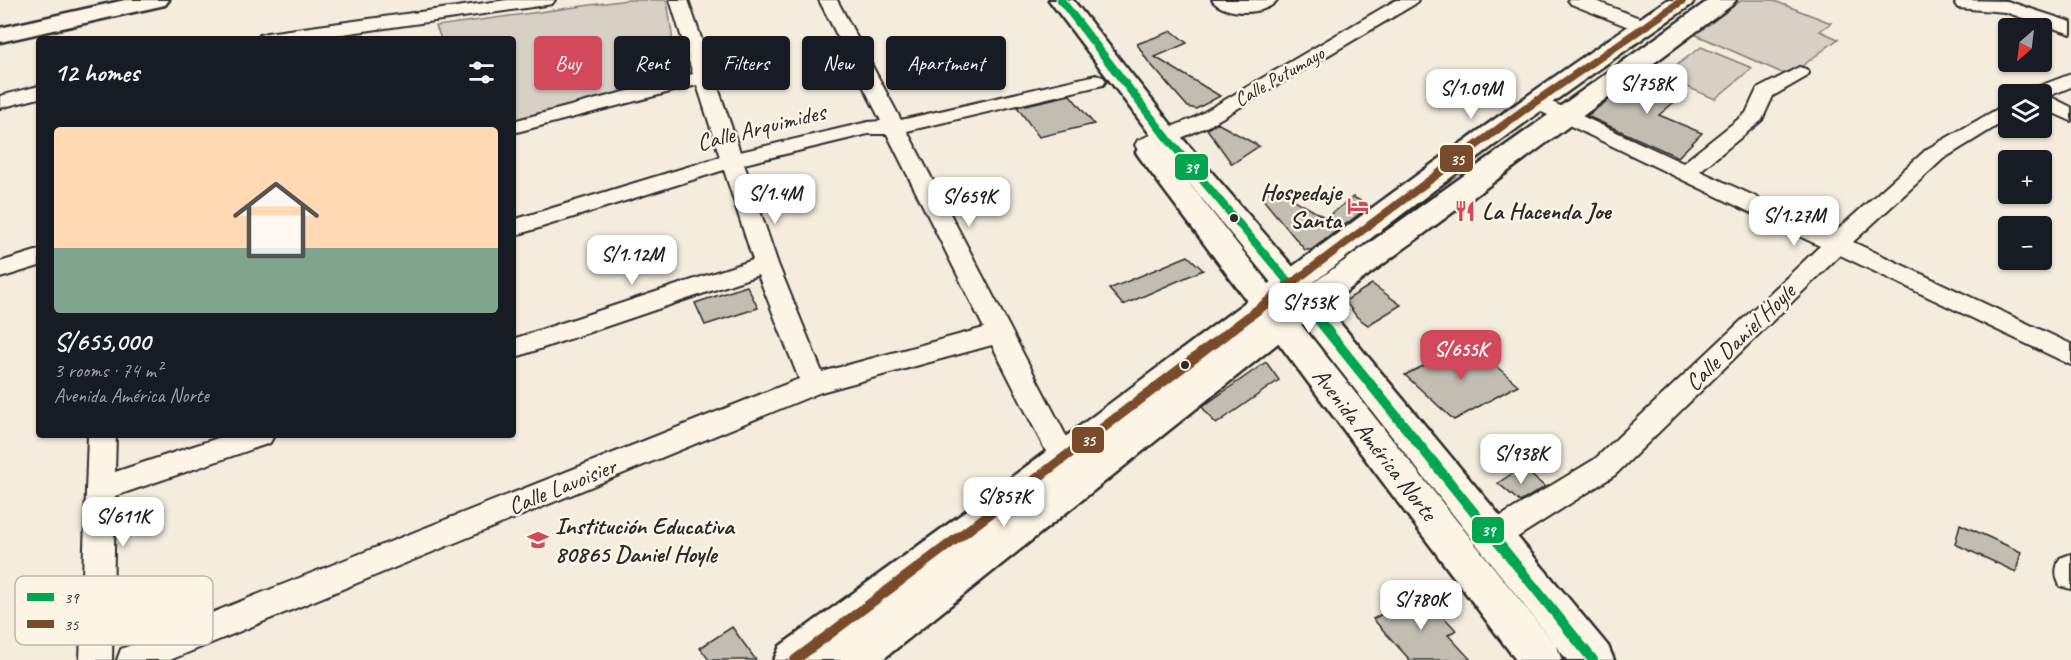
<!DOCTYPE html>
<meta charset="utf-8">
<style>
body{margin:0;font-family:Caveat,sans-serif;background:#242831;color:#f1f3f6;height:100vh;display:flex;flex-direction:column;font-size:22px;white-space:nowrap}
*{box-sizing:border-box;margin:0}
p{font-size:20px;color:#9ea1a6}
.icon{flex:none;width:33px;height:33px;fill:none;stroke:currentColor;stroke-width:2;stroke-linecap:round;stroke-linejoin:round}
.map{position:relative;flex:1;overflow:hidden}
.drawer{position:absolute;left:36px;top:36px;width:480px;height:402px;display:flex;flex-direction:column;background:#171b24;border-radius:6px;box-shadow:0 2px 4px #0004}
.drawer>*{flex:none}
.guide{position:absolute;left:534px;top:36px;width:570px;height:54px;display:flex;gap:12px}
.needle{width:39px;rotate:208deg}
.tools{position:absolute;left:1998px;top:18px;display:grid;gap:12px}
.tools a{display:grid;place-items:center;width:54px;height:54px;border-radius:6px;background:#171b24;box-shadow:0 2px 4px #0004;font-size:30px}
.price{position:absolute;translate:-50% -51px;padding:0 14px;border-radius:12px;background:#fff;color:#222;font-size:20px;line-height:39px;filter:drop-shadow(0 2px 3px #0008)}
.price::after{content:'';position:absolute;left:50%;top:36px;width:18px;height:14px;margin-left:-9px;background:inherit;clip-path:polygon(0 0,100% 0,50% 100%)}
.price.on{background:#d1495b;color:#fff}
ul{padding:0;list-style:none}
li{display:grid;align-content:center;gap:12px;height:318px;padding:0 18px}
li span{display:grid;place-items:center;height:186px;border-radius:6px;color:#555}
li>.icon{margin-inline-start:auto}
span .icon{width:108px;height:108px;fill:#fffc;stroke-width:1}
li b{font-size:26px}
h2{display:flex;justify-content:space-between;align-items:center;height:72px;padding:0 18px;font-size:26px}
.tag{padding:0 21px;border-radius:6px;background:#171b24;box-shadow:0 2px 4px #0004;font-size:21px;line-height:54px}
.tag.on{background:#d1495b;color:#fff}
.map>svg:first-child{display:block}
.green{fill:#d6d1c4;stroke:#807e78;stroke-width:1.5}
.building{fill:#c2bdb1;stroke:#2b2b2b;stroke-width:1.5}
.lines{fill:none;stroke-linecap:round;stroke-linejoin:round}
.minor-casing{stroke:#2b2b2b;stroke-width:4}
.tertiary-casing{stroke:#2b2b2b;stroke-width:5}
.primary-casing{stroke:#2b2b2b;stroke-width:5}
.minor{fill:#fcf5e5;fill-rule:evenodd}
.tertiary{fill:#fcf5e5;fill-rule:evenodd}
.primary{fill:#fcf5e5;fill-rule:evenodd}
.bus-1-far1-casing{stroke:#fcf5e5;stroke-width:11}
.bus-1-casing{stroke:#fcf5e5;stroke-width:14}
.bus-2-far1-casing{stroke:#fcf5e5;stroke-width:11}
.bus-2-casing{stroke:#fcf5e5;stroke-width:14}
.bus-1-far1{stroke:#00a651;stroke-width:8}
.bus-1{stroke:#00a651;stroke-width:10}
.bus-2-far1{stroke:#7a4b2a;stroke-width:8}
.bus-2{stroke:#7a4b2a;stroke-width:10}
.bus-dot{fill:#2b2b2b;stroke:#fcf5e5;stroke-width:2}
.labels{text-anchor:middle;stroke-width:5;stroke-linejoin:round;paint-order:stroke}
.far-street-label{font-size:20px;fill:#2b2b2b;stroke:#fcf5e5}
.street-label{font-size:24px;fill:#2b2b2b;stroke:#fcf5e5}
.poi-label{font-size:24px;font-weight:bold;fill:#2b2b2b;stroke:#fcf5e5;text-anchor:start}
.key{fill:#fcf5e5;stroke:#bdb8ad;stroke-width:1.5}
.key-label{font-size:16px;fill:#2b2b2b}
.line-badge{stroke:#fcf5e5;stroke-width:2}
.badge-label{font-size:16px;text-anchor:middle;font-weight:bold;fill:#fff}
</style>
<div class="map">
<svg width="2071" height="660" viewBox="0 0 2071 660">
<rect width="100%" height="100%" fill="#f4edde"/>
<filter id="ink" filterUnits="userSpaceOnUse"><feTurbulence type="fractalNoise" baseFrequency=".0167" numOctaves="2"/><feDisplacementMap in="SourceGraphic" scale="12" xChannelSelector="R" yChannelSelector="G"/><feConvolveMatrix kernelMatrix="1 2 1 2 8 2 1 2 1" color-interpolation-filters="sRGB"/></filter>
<g filter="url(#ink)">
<g class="green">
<path d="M627 0H667L678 77 513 121V39H441L436 26Z"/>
<path d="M1742 0H1772L1831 23 1820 31 1838 39 1789 76 1692 33Z"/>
<path d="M1701 47 1752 68 1715 99 1662 76Z"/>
</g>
<g class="building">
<path d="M1172 31 1187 43 1155 57 1220 96 1196 109 1188 107 1147 60 1137 44Z"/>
<path d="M1644 73 1686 92 1659 115 1702 133 1678 157 1587 116Z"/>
<path d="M1070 95 1094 124 1039 137 1017 107Z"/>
<path d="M1217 123 1259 146 1232 164 1207 129Z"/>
<path d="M1273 188 1326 218 1353 197 1370 206 1311 250H1305L1261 197Z"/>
<path d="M1188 256 1203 270 1123 305 1109 289Z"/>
<path d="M1372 284 1401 305 1368 325 1357 317 1345 301Z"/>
<path d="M747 286 758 308 705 325 695 303Z"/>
<path d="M1469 343 1518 385 1454 420 1405 375Z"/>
<path d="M1266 362 1279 380 1216 424 1202 407Z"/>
<path d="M1522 467 1545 487 1520 502 1498 483Z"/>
<path d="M1960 524 2021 552 2016 572 1955 544Z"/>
<path d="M1420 592 1456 630 1448 635 1471 660H1410L1373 619Z"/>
<path d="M732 627 756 660H709L700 648Z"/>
</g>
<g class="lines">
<defs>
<g id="minor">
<path d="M507 0H555L552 4 546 5 308 39H257L260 35 267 33Z"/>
<path d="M670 0H688L740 152 868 122 881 121 819 0H837L901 120 1096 75 1103 77 1106 81 1103 85 907 131 1074 451 1088 463 1092 471 1088 479C1072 484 1066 477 1054 467L992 345 821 392 170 660H117L121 649 799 379 758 275 513 358V339L753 260 724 170 513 236V220L720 157 697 85 513 133V121L693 74ZM868 134H887L984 328 822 372 778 264 744 164Z"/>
<path d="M1212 0H1277C1266 16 1223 16 1212 0Z"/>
<path d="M1396 0H1418L1415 4 1208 126 1154 150 1146 151 1138 150 1135 145 1138 140 1194 118Z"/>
<path d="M1568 0H1593L1650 22 1652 26 1650 30H1636L1571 4Z"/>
<path d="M1958 0 2007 1 2071 22V34L2005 12 1958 8 1955 4Z"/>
<path d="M1799 67 1806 69 1809 73 1806 77 1773 96 1762 120 1700 171 1834 233 1927 149 2001 107 2008 105V119L1943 159 1853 242 2071 344V365L1840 255 1615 475 1505 545 1494 549 1483 545 1479 536 1483 527 1595 459 1820 246 1527 105 1524 101 1527 97 1534 95 1541 97 1683 163 1746 113 1757 89Z"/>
<path d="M2071 74V87L2049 96 2071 107V121L2042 108V94H2026L2029 90Z"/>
<path d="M39 86V98L0 108V96Z"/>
<path d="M39 250V266L0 278V262Z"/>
<path d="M88 435H116L115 472 227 435H274L270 443 115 496 112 660H80Z"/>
<path d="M2071 554V589L2060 586C2055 575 2055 569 2060 558Z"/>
</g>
<g id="tertiary">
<path d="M125 0H169L165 5 0 42V28Z"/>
<path d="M1667 0H1695L1691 5C1559 95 1431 191 1305 289L1709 0H1736L1732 5 1293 331 882 660H774L780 646C872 579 965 513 1056 444 1258 293 1457 140 1667 0Z"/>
</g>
<path id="primary" d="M1049 0H1073L1177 132 1300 275 1608 646 1614 660H1567L1278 291 1184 177 1556 646 1562 660H1516L1140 158 1136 152 1140 146 1150 143 1159 146Z"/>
</defs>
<use href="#minor" class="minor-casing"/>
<use href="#tertiary" class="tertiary-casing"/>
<use href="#primary" class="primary-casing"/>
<use href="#minor" class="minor"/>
<use href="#tertiary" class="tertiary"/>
<use href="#primary" class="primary"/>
<defs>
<path id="bus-1-far1" d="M1061 0 1167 138 1289 283"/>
<path id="bus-1" d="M1288 282 1593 660"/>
<path id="bus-2-far1" d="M1292 283 1525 109 1683 0"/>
<path id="bus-2" d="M795 660 1032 482 1294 282"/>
</defs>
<use href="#bus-1-far1" class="bus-1-far1-casing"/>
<use href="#bus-1" class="bus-1-casing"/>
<use href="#bus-2-far1" class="bus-2-far1-casing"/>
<use href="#bus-2" class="bus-2-casing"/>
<use href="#bus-1-far1" class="bus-1-far1"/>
<use href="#bus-1" class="bus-1"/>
<use href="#bus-2-far1" class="bus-2-far1"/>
<use href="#bus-2" class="bus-2"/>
</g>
</g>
<defs>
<symbol id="hotel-bare" viewBox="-9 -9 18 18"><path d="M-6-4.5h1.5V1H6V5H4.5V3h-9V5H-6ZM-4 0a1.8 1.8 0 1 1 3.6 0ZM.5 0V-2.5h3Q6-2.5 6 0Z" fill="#d1495b" stroke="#fcf5e5" stroke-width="2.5" paint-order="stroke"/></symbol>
<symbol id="restaurant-bare" viewBox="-9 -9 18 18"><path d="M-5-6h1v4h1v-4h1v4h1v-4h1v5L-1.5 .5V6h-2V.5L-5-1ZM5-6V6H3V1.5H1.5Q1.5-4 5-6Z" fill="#d1495b" stroke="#fcf5e5" stroke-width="2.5" paint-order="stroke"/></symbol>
<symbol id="school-bare" viewBox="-9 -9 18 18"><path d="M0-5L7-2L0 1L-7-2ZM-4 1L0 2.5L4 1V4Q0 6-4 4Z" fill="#d1495b" stroke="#fcf5e5" stroke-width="2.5" paint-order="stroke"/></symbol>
</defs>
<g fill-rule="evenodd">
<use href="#hotel-bare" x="1343" y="191" width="30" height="30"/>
<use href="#restaurant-bare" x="1450" y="196" width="30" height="30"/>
<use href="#school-bare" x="523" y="525" width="30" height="30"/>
</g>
<g class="bus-dot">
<circle cx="1234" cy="218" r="5"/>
<circle cx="1185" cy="365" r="5"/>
</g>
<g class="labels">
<g class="far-street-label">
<text transform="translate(1279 76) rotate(-30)" y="7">Calle Putumayo</text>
</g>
<g class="street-label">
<text transform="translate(761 127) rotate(-14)" y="8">Calle Arquimides</text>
<text transform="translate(1740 337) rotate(-44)" y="8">Calle Daniel Hoyle</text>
<text transform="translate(1375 444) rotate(52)" y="8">Avenida América Norte</text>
<text transform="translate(562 486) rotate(-22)" y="8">Calle Lavoisier</text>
</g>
<g class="poi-label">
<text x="1341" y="200" text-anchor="end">Hospedaje<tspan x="1341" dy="28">Santa</tspan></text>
<text x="1482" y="219">La Hacenda Joe</text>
<text x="555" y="534">Institución Educativa<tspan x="555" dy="28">80865 Daniel Hoyle</tspan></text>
</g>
</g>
<rect x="15" y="576" width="198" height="69" rx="9" class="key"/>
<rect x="27" y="593" width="27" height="8" fill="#00a651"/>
<rect x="27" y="620" width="27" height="8" fill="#7a4b2a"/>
<g class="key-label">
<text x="64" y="603">39</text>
<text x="64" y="630">35</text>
</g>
<g class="line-badge">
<rect x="1439" y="144" width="35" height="29" rx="6" fill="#7a4b2a"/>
<rect x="1174" y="153" width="35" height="28" rx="6" fill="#00a651"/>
<rect x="1071" y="426" width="34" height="28" rx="6" fill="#7a4b2a"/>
<rect x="1471" y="516" width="34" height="28" rx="6" fill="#00a651"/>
</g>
<g class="badge-label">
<text x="1457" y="165">35</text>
<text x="1191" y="173">39</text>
<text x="1088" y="446">35</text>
<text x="1488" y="536">39</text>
</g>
</svg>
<div class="tools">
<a><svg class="needle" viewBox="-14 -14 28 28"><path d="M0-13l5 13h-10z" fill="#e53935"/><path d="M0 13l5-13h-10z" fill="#9ea1a6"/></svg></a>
<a><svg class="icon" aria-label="layers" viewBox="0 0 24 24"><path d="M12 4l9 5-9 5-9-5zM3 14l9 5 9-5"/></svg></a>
<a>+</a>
<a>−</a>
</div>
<b class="price" style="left:1647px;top:115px">S/758K</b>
<b class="price" style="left:1471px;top:120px">S/1.09M</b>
<b class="price" style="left:775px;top:225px">S/1.4M</b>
<b class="price" style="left:969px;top:228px">S/659K</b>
<b class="price" style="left:1794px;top:247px">S/1.27M</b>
<b class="price" style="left:632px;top:286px">S/1.12M</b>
<b class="price" style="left:1309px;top:334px">S/753K</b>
<b class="price on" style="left:1461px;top:381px">S/655K</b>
<b class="price" style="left:1521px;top:485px">S/938K</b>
<b class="price" style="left:1004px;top:528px">S/857K</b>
<b class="price" style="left:123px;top:548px">S/611K</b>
<b class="price" style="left:1421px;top:631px">S/780K</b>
<div class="guide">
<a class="tag on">Buy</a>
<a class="tag">Rent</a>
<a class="tag">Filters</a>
<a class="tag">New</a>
<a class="tag">Apartment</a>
</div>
<section class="drawer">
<h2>12 homes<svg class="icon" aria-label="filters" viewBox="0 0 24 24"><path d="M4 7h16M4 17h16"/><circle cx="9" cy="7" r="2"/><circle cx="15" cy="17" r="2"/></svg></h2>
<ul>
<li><span style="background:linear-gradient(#ffd9b3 65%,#7fa58c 0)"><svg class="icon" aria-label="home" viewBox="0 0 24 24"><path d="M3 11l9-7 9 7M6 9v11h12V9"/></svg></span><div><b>S/655,000</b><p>3 rooms · 74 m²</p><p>Avenida América Norte</p></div></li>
</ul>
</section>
</div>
